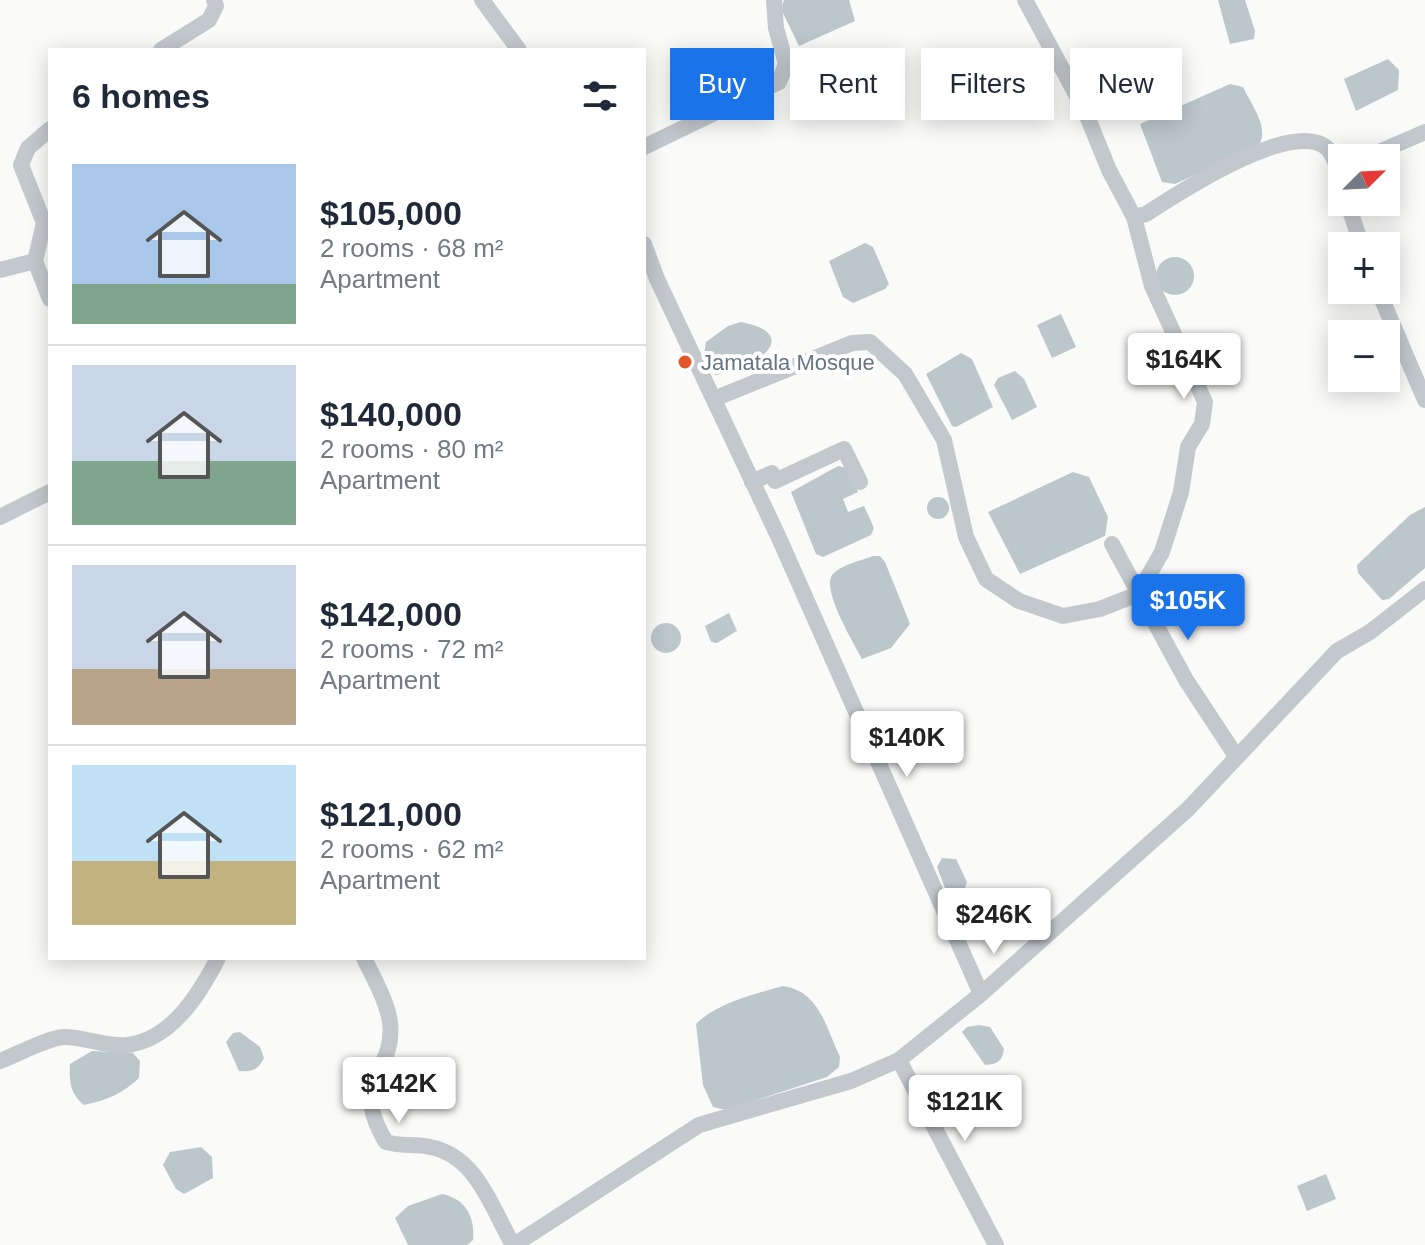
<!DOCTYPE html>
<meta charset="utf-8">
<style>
body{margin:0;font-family:Helvetica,sans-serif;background:#f2f2f3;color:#1f2937;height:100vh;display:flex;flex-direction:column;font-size:30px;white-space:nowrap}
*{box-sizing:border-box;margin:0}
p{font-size:26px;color:#747a83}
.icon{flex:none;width:44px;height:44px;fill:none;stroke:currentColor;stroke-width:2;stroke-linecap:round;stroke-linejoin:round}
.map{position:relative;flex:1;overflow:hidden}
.drawer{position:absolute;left:48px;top:48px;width:598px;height:912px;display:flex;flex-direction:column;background:#fff;border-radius:0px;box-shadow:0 4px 20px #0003}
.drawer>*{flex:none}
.banner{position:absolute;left:670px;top:48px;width:634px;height:72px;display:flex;gap:16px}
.needle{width:52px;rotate:66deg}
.fabs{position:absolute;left:1328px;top:144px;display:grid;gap:16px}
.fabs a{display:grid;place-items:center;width:72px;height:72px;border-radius:0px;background:#fff;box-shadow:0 4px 20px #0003;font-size:40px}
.price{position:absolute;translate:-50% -68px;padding:0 18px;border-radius:8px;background:#fff;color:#222;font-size:26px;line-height:52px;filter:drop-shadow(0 2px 4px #0008)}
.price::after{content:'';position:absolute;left:50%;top:48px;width:24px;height:18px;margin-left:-12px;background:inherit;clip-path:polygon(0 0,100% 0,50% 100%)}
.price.current{background:#1a73e8;color:#fff}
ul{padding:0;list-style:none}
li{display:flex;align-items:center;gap:24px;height:200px;padding:0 24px}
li+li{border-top:2px solid #e0e1e3}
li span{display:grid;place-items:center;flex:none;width:224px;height:160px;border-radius:0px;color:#555}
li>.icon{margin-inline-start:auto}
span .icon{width:96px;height:96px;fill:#fffc;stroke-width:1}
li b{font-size:34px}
h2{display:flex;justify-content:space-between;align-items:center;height:96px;padding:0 24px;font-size:34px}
.chip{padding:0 28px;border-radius:0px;background:#fff;box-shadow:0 4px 20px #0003;font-size:28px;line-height:72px}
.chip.current{background:#1a73e8;color:#fff}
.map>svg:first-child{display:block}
.water{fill:#bbc7cb}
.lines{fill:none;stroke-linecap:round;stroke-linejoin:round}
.street{stroke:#c3c8cc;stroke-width:16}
.poi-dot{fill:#e4572e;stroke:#fff;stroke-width:3}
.labels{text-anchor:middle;stroke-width:8;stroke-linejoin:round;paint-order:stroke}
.poi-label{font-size:22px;fill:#657683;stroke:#fff;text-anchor:start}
</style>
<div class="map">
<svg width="1425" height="1245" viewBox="0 0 1425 1245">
<rect width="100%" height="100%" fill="#fafaf8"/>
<g class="water">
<path d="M784 0H849L855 21 799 46 781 9Z"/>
<path d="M1218 0H1245L1255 31 1254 39 1230 44Z"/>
<path d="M1388 59 1399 70 1398 90 1356 111 1344 79Z"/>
<path d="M1230 84 1243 87C1251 104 1271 130 1258 146L1175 184 1162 182 1140 124Z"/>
<path d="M865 243 873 247 889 284 885 289 853 303 843 297 829 261Z"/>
<circle cx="1175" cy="276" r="19"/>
<path d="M1061 314 1076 347 1052 358 1037 325Z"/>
<path d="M741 322C807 335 751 371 715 375L704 355 706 342 728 326Z"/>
<path d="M961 353 972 359 993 407 956 427 952 426 926 374Z"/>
<path d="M1015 371 1024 379 1037 407 1012 420 994 385 998 378Z"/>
<path d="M838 466 847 468 858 492 843 499 848 512 864 506 874 528 871 535 823 557 816 554 791 492Z"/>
<path d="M1073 472 1089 477 1108 517 1105 536 1020 574 988 512Z"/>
<circle cx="938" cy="508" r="11"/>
<path d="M1425 507V568L1389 599 1382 600 1358 573 1357 565 1410 515Z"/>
<path d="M873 556H880L885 562 910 624 891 648 862 659C854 643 820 588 833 574 842 564 861 561 873 556Z"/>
<path d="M729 613 737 631 717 643 711 642 705 626Z"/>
<circle cx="666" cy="638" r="15"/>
<path d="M942 858 956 859 967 882 965 888 946 891 937 867Z"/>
<path d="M783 986C819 991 826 1027 840 1057L839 1067 827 1077 726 1110 713 1107 703 1085 696 1024C717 1003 755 994 783 986Z"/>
<path d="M979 1025 990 1027 1004 1049C1002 1062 997 1064 985 1065L962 1032 967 1027Z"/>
<path d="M240 1032 260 1047 264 1058C258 1070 252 1072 239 1071L226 1042 233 1033Z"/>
<path d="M92 1051 133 1053 140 1061 139 1078C122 1094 107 1100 84 1105 70 1094 69 1081 70 1064Z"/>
<path d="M201 1147 212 1157 213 1178 184 1194 176 1189 163 1165 170 1152Z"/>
<path d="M1326 1174 1336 1199 1307 1211 1297 1186Z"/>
<path d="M442 1194C466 1199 475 1217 473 1240L467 1245H408L395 1218 408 1206Z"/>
</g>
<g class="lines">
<g class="street">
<path d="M482 0 519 50"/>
<path d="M1025 0 1085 111 1109 170 1134 217 1146 214C1177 194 1295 116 1328 149 1333 155 1336 165 1340 171"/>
<path d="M161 50 209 20 216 6 214 0"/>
<path d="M644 147 779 82 786 64 776 28 774 0"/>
<path d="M1365 158 1425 132"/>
<path d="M1347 202 1362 246"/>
<path d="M644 244 657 279 779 538 981 994"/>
<path d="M35 261 44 223 21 165 28 148 50 129"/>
<path d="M0 270 35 261 50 299"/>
<path d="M1378 290 1425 400"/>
<path d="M714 399 852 343 870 342 905 374 944 440 966 537 986 579 1019 601 1063 616 1100 609 1138 594 1162 552 1181 492 1188 447 1202 424 1205 402 1152 286 1134 217"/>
<path d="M752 482 772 473 775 481 844 449 860 482"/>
<path d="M0 517 50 492"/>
<path d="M1112 544 1186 680 1236 756"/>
<path d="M364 958C373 977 387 1001 390 1022 396 1073 348 1080 386 1142 401 1147 415 1143 430 1147 477 1156 491 1207 513 1245"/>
<path d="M899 1060 996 1245"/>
<path d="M0 1061C16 1055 49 1037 65 1037 85 1037 106 1047 127 1045 171 1040 199 995 218 958"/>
<path d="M514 1245 699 1125 851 1081 899 1060 981 994 1188 809 1337 651 1370 632 1425 589"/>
</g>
</g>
<circle class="poi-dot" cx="685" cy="362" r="8"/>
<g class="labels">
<g class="poi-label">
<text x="701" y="370">Jamatala Mosque</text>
</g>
</g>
</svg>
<div class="fabs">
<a><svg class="needle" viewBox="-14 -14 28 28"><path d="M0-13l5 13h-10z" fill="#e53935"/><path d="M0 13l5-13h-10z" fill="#747a83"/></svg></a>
<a>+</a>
<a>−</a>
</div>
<b class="price" style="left:1184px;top:401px">$164K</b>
<b class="price current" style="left:1188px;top:642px">$105K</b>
<b class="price" style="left:907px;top:779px">$140K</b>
<b class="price" style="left:994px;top:956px">$246K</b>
<b class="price" style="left:399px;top:1125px">$142K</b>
<b class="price" style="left:965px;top:1143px">$121K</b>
<div class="banner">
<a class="chip current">Buy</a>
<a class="chip">Rent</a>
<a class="chip">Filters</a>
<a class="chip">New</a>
</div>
<section class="drawer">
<h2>6 homes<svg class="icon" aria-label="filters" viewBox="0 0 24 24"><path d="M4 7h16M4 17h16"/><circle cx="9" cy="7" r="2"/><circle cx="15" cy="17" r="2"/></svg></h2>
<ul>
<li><span style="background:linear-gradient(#a9c7e8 75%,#7fa58c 0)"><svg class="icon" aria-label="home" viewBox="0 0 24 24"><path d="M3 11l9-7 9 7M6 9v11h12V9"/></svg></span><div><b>$105,000</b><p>2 rooms · 68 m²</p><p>Apartment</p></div></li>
<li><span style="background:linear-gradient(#c9d6e8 60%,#7fa58c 0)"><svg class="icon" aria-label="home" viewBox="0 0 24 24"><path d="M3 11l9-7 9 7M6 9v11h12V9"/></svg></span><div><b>$140,000</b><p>2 rooms · 80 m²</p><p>Apartment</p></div></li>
<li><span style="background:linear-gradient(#c9d6e8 65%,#b9a48a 0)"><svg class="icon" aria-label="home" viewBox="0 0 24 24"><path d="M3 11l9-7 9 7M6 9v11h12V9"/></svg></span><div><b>$142,000</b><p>2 rooms · 72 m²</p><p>Apartment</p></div></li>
<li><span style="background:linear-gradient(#bfe0f5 60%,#c2b280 0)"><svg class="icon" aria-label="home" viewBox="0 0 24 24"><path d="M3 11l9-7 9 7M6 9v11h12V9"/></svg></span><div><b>$121,000</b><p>2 rooms · 62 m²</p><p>Apartment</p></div></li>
</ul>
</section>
</div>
